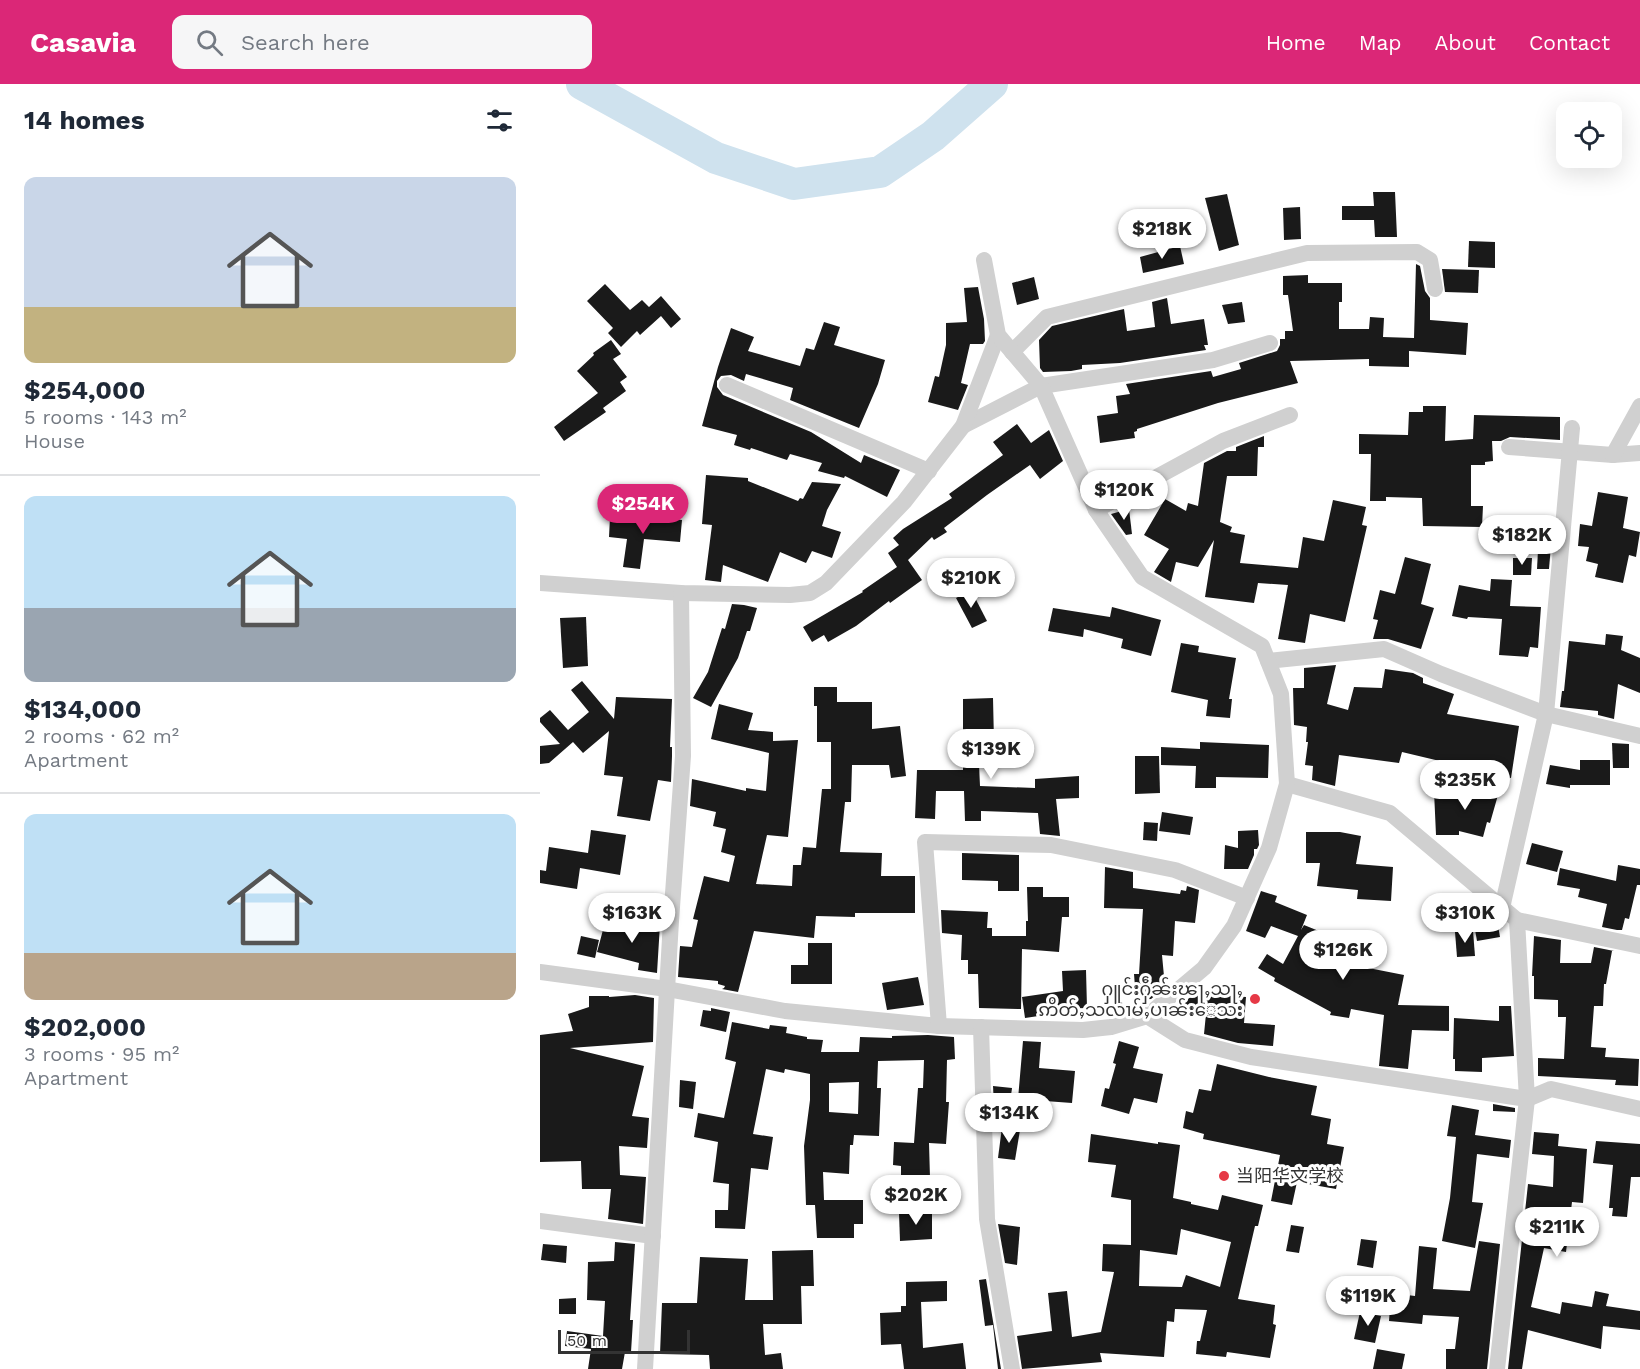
<!DOCTYPE html>
<meta charset="utf-8">
<style>
body{margin:0;font-family:"Work Sans","Noto Sans SC","Noto Sans Myanmar",sans-serif;background:#f6f6f7;color:#1f2937;height:100vh;display:flex;flex-direction:column;font-size:22px;white-space:nowrap}
*{box-sizing:border-box;margin:0}
p{font-size:20px;color:#747a83}
.icon{flex:none;width:33px;height:33px;fill:none;stroke:currentColor;stroke-width:2;stroke-linecap:round;stroke-linejoin:round}
.map{position:relative;flex:1;overflow:hidden}
.panel{display:flex;flex-direction:column;background:#fff;width:540px}
.panel>*{flex:none}
.controls{position:absolute;left:1016px;top:18px;display:grid;gap:12px}
.controls a{display:grid;place-items:center;width:66px;height:66px;border-radius:12px;background:#fff;box-shadow:0 6px 24px #0002;font-size:30px}
.scale{position:absolute;left:18px;bottom:15px;width:132px;box-sizing:border-box;padding-left:6px;border:3px solid #333;border-top:0;font-size:16px;line-height:21px;white-space:nowrap;color:#333;-webkit-text-stroke:4px #fff;paint-order:stroke}
.price{position:absolute;translate:-50% -51px;padding:0 14px;border-radius:21px;background:#fff;color:#222;font-size:20px;line-height:39px;filter:drop-shadow(0 2px 3px #0008)}
.price::after{content:'';position:absolute;left:50%;top:36px;width:18px;height:14px;margin-left:-9px;background:inherit;clip-path:polygon(0 0,100% 0,50% 100%)}
.price.selected{background:#db2777;color:#fff}
ul{padding:0;list-style:none}
li{display:grid;align-content:center;gap:12px;height:318px;padding:0 24px}
li+li{border-top:2px solid #e0e1e3}
li span{display:grid;place-items:center;height:186px;border-radius:12px;color:#555}
li>.icon{margin-inline-start:auto}
span .icon{width:108px;height:108px;fill:#fffc;stroke-width:1}
li b{font-size:26px}
h2{display:flex;justify-content:space-between;align-items:center;height:72px;padding:0 24px;font-size:26px}
header{display:flex;align-items:center;gap:36px;box-sizing:border-box;height:84px;padding:0 30px;background:#db2777;color:#fff}
header strong{font-size:28px}
nav{display:flex;gap:33px;margin-inline-start:auto;font-size:21px}
.search{width:420px;height:54px;background:#f6f6f7;display:flex;align-items:center;gap:15px;box-sizing:border-box;padding:0 21px;border-radius:12px;color:#747a83;font-size:22px}
main{display:flex;flex:1;min-height:0}
.map>svg:first-child{display:block}
.lines{fill:none;stroke-linecap:round;stroke-linejoin:round}
.river{stroke:#cfe2ee;stroke-width:32}
.building{fill:#1a1a1a;fill-rule:evenodd}
.minor{stroke:#d0d0d0;stroke-width:16}
.poi-dot{fill:#e63946;stroke:#fff;stroke-width:2}
.labels{text-anchor:middle;stroke-width:6;stroke-linejoin:round;paint-order:stroke}
.poi-label{font-size:18px;fill:#333;stroke:#fff;text-anchor:end}
</style>
<header>
<strong>Casavia</strong>
<div class="search"><svg class="icon" aria-label="search" viewBox="0 0 24 24"><circle cx="10" cy="10" r="6"/><path d="M15 15l6 6"/></svg>Search here</div>
<nav><a>Home</a><a>Map</a><a>About</a><a>Contact</a></nav>
</header>
<main>
<section class="panel">
<h2>14 homes<svg class="icon" aria-label="filters" viewBox="0 0 24 24"><path d="M4 7h16M4 17h16"/><circle cx="9" cy="7" r="2"/><circle cx="15" cy="17" r="2"/></svg></h2>
<ul>
<li><span style="background:linear-gradient(#c9d6e8 70%,#c2b280 0)"><svg class="icon" aria-label="home" viewBox="0 0 24 24"><path d="M3 11l9-7 9 7M6 9v11h12V9"/></svg></span><div><b>$254,000</b><p>5 rooms · 143 m²</p><p>House</p></div></li>
<li><span style="background:linear-gradient(#bfe0f5 60%,#9aa5b1 0)"><svg class="icon" aria-label="home" viewBox="0 0 24 24"><path d="M3 11l9-7 9 7M6 9v11h12V9"/></svg></span><div><b>$134,000</b><p>2 rooms · 62 m²</p><p>Apartment</p></div></li>
<li><span style="background:linear-gradient(#bfe0f5 75%,#b9a48a 0)"><svg class="icon" aria-label="home" viewBox="0 0 24 24"><path d="M3 11l9-7 9 7M6 9v11h12V9"/></svg></span><div><b>$202,000</b><p>3 rooms · 95 m²</p><p>Apartment</p></div></li>
</ul>
</section>
<div class="map">
<svg width="1100" height="1285" viewBox="0 0 1100 1285">
<rect width="100%" height="100%" fill="#fff"/>
<g class="lines">
<path class="river" d="M42 0 176 74 254 100 340 88 393 52 452 0"/>
</g>
<g class="building">
<path d="M833 108H855L857 153H835L834 136H802V122H834Z"/>
<path d="M687 110 699 161 679 167 665 114Z"/>
<path d="M760 123 761 155 744 156 743 124Z"/>
<path d="M929 157 955 158V184L928 183Z"/>
<path d="M640 162 644 180 603 189 600 173Z"/>
<path d="M876 180 880 182 885 207 890 214V236L928 239 926 271 869 267V283L829 282V275L750 277 758 299 678 319 597 345V347L594 348 595 354 560 359 557 332 578 329 576 312 590 310 586 300 671 287 673 293 701 285 699 279 737 267 740 261V255H745V247H753L748 211H743V192L768 191V199H802V218H799V245H829L830 233 844 234 843 253 874 254Z"/>
<path d="M902 185 939 186 938 209 905 208Z"/>
<path d="M494 193 499 215 477 221 472 199Z"/>
<path d="M65 200 90 226 102 216 109 223 121 212 141 235 131 244 121 232 100 251 97 247 81 263 68 249 73 244 47 217Z"/>
<path d="M438 203 444 235 445 257 443 260H430L421 299 428 301 418 326 388 318 395 292 399 293 406 261V239L427 238 424 204Z"/>
<path d="M627 214 631 240 664 235 668 261H664L666 266 580 279 542 281V285L531 287 503 288 500 284 499 256 512 242 584 225 587 247 615 243 612 218Z"/>
<path d="M702 218 705 238 688 240 682 221Z"/>
<path d="M284 238 300 243 294 261 345 276 338 300 319 344 250 316 253 304 206 290 204 297 191 291 181 292 177 297V303L183 311 271 348 321 379 324 371 360 386 347 413 305 392 304 394 278 387 282 379 250 370 247 376 211 364 210 366 194 361 197 351 162 342 178 283 191 244 214 253 208 267 260 282 266 264 274 266Z"/>
<path d="M71 256 81 270 73 275 87 293 80 298 86 307 63 324 66 328 24 357 14 343 58 309 37 287 54 271 53 269Z"/>
<path d="M883 322H906L905 357 933 355 934 331 1020 333V356L970 353 961 357H952L953 377 945 378V381H931V422H943L942 443 883 442 882 414 846 413V417H830L831 370H819V350L868 351 869 328H883Z"/>
<path d="M477 340 491 359 509 346 523 377 500 395 490 381 447 411 404 444 407 448 394 456 392 453 368 476 382 496 350 519 349 517 316 542 288 558 284 551 272 558 263 543 323 508 322 507 357 483 348 469 359 461 353 454 363 445 412 414 409 410 463 371 453 358Z"/>
<path d="M724 352V363H718L717 392H687L680 438 692 443 690 448 705 451 700 479 758 484 763 453 784 457 793 416 826 423 822 441 827 442 805 538 770 530 765 559 738 555 748 501 718 499 714 519 665 513 674 456 658 483 636 478 631 498 614 488 629 465 604 451 625 415 646 427 648 419 658 422 664 379 687 367H696V363Z"/>
<path d="M166 391 208 394V397L258 417 260 414 263 415 272 398 301 400 287 426 282 442 301 448 292 474 272 467 266 479 240 468 228 498 183 481 181 498 165 496 172 441 162 440Z"/>
<path d="M1058 408 1088 413 1083 444 1100 448 1096 473 1089 471 1083 499 1055 493 1058 480 1046 477 1049 463 1038 462 1040 440 1052 442Z"/>
<path d="M589 425 592 450 586 451 571 430Z"/>
<path d="M103 432 142 436 140 458 104 455 100 485 83 483 87 455 69 453 70 433 103 436Z"/>
<path d="M999 448 1012 449 1009 485H997Z"/>
<path d="M865 473 891 480 881 520 894 524 881 565 848 555H833L838 536 833 535 840 506 855 510Z"/>
<path d="M973 474H992L991 491H973Z"/>
<path d="M951 495 972 496 970 522 1001 523 998 564 990 563 988 573 959 571 962 535 928 533 927 535 912 532 919 501 950 507Z"/>
<path d="M431 506 447 537 432 544 416 514Z"/>
<path d="M192 520 204 521 217 524 210 547H207L198 574 171 623 153 614 168 588 182 544 185 545Z"/>
<path d="M572 523 621 536 611 572 581 564 583 555 544 545 543 553 508 547 513 524 570 533Z"/>
<path d="M46 533 48 582 23 584 20 534Z"/>
<path d="M1066 550 1083 552 1081 566 1100 574V609L1078 600 1074 635 1058 631V627L1020 623 1022 607H1024L1029 557 1065 561Z"/>
<path d="M641 559 659 562 658 568 696 574 689 615H692L690 634 666 632 668 616 631 608Z"/>
<path d="M796 581 787 620 808 626 814 603 842 604 845 585 873 589 883 594V599L914 610 907 630 979 642 971 694 862 668 859 679 799 671 795 702 772 696 773 682 765 681 768 658H766L767 643 754 641 753 604H764V584Z"/>
<path d="M42 597 74 635 76 613 132 615 130 663H132V672L131 698 118 696 110 737 77 732 83 693 64 691 69 647 43 669 33 658 9 679 0 680V662L20 660 0 638V634L10 626 28 646 49 628 31 606Z"/>
<path d="M274 603H297V618H332V645L360 642 366 692 351 694 349 681H312L311 718H305L300 768 342 769 341 792H375V829H315V833L276 832 274 854 214 847 198 908 182 905 184 904 185 902 178 900V897L138 893 140 862 152 863 158 836 153 835 164 792 189 798 195 772 181 768 186 745 173 742 176 728 150 722 152 695 206 707V704L226 707 229 669 171 655 179 620 213 629 208 646 233 648V657L258 656 248 753 227 751 216 800 252 802 253 781H261L263 763 276 764 282 705H291V658H277V622H274Z"/>
<path d="M453 614 454 658H438L440 702 495 704V695L539 692V714L516 715 520 752 500 750 498 729 441 727V737H425L424 707H396L395 735 375 734 377 686H423V615Z"/>
<path d="M660 658 729 661 728 694 676 693V704H655L656 682 621 681V663L660 665Z"/>
<path d="M1072 659 1089 660V684H1073Z"/>
<path d="M595 672H619L620 709 595 710Z"/>
<path d="M1040 676H1070V701H1030V704L1006 700 1010 681 1040 686Z"/>
<path d="M925 703 960 704 950 739 947 738 943 753 919 747V751H896L894 707 924 708Z"/>
<path d="M622 728 653 733 650 751 619 747Z"/>
<path d="M604 738 618 739 617 757 603 756Z"/>
<path d="M51 746 86 751 80 791 40 784 37 805 0 799V786L6 787 9 763 48 769Z"/>
<path d="M718 746 719 761 717 765H714V771L708 785H684L685 761 698 764V747Z"/>
<path d="M766 748H800L821 752 816 780 853 783 851 817 817 815 818 806 777 802 780 779H766Z"/>
<path d="M992 759 1023 767 1017 788 986 780Z"/>
<path d="M422 769 479 771V807H458V797L422 796Z"/>
<path d="M1078 781 1100 785V801H1097L1089 835 1085 834 1082 846H1077L1062 843 1067 820 1038 813 1040 805 1017 801 1020 784 1076 797Z"/>
<path d="M565 783 593 788V804L640 810 641 806 646 807 647 802 659 806 655 839 635 837 633 872 622 871 625 903 611 915 596 916 594 890H599L603 825 564 824Z"/>
<path d="M487 803H503V813H529V833H522L519 868 482 865 481 925 439 924 438 890H428V876H421L422 851 402 849 401 826 448 828 447 844H452V852H486V837H488Z"/>
<path d="M721 807 737 812 735 818 767 831 761 846 764 841 806 858 798 878 864 891 858 921 909 922V947L872 946 868 985 839 982 844 931 811 925 809 934 790 931 791 928 734 897 735 894 718 884 727 870 743 880 758 852 731 842 725 854 706 847Z"/>
<path d="M66 835 105 846 107 837 120 840 117 889 98 886 99 879 57 868Z"/>
<path d="M957 836 960 853 937 857 934 840Z"/>
<path d="M933 847 935 872 917 873 915 848Z"/>
<path d="M41 852 59 856 55 874 37 870Z"/>
<path d="M994 852 1021 856 1020 879H1051L1054 863 1074 867H1072L1066 900H1064L1063 922H1054L1051 963 1066 964 1065 973 1099 975 1098 1002 1075 1001 1076 996 998 992V974L1024 975 1026 933H1018V916L994 915V892H992Z"/>
<path d="M268 859H292V900H251V881H268Z"/>
<path d="M546 886 547 924 511 925 512 930 485 934 482 913 523 907 522 887Z"/>
<path d="M378 893 384 921 347 926 342 899Z"/>
<path d="M656 909 706 913 704 939 735 941 733 962 698 959 664 950 667 920 649 933 640 921Z"/>
<path d="M95 911 114 914 113 958 30 964 104 982 92 1032 109 1034 107 1064 79 1062 80 1091 106 1093 103 1140 68 1135 71 1105H42L41 1077 0 1078V951L33 947 28 930 49 923V912H69V913Z"/>
<path d="M959 922H971L974 972 942 974V988L915 987V975H913L914 934 959 937Z"/>
<path d="M171 924 190 928 186 948 160 942 163 926 171 927Z"/>
<path d="M192 938 229 945 230 941 247 943 246 949 267 953V955L283 956 281 968H319L320 953 352 954V952L388 951 414 953 415 975 407 976 406 1018H409L406 1060 389 1059 390 1094 361 1093V1082L353 1081 354 1058 374 1059 378 1004H383L384 976 338 977 337 1004H341L339 1052 314 1051 313 1061H310L309 1090 283 1088 284 1116H323V1140H314V1154H277L275 1121H266L264 1062 270 1016V990L245 985 244 989 226 985 213 1050 233 1053 228 1086 211 1084 205 1145 175 1144V1126H188L189 1100 173 1098 178 1058 154 1053 158 1029 184 1034 196 978 185 975ZM319 998 318 1030 289 1028V999Z"/>
<path d="M483 957 501 958 499 984 535 987 532 1019 478 1015Z"/>
<path d="M579 957 599 963 593 984 623 990 617 1019 594 1014 589 1030 561 1022 565 1004 569 1005 576 980 573 979Z"/>
<path d="M677 980 729 993 777 1002 771 1031 791 1035 787 1060 804 1063 796 1105 757 1098 752 1121 731 1117 740 1071 663 1055 664 1050 643 1044 646 1027 653 1029 659 1005 671 1007Z"/>
<path d="M140 996 156 998 153 1025 139 1023Z"/>
<path d="M453 1002 472 1004 467 1041 455 1040Z"/>
<path d="M953 1020 975 1024V1028L953 1027Z"/>
<path d="M912 1021 939 1026 935 1051 971 1056 969 1074 937 1070 932 1118 943 1119 935 1164 902 1157 910 1114 916 1053 907 1052Z"/>
<path d="M462 1043 480 1046 475 1076 458 1074Z"/>
<path d="M994 1048 1019 1050 1018 1062 1047 1065 1043 1119 1032 1118 1026 1168 1004 1164 991 1223 1020 1230 1022 1218 1052 1223 1055 1207 1069 1210 1066 1222 1100 1227V1246L1063 1242 1061 1265 988 1246 982 1285H968L988 1100 1013 1103 1014 1072 992 1070Z"/>
<path d="M551 1050 618 1060V1058L640 1061 633 1114 651 1118V1120L678 1126 682 1111 723 1121 718 1142H715L698 1215 735 1221 733 1240 736 1241 730 1274 687 1268 686 1273 656 1270 657 1257H660L667 1226 635 1225 634 1238 627 1237 624 1273 560 1269 562 1278 482 1285 477 1252 512 1247 508 1209 527 1207 532 1253 561 1248 574 1188 562 1187 563 1160 591 1161V1116L571 1113 576 1081 548 1078ZM641 1145 691 1158 680 1203 646 1191 642 1203 599 1202 600 1166 637 1171Z"/>
<path d="M1056 1057 1100 1060V1093H1091L1087 1133 1072 1132 1073 1124H1069L1073 1081 1053 1079Z"/>
<path d="M392 1127V1155L360 1157 359 1129Z"/>
<path d="M458 1140 480 1143 477 1181 465 1179Z"/>
<path d="M751 1141 764 1143 759 1169 746 1167Z"/>
<path d="M821 1155 837 1157 833 1184 817 1181Z"/>
<path d="M939 1157 960 1160 947 1285H906V1265H915L919 1233 883 1231 882 1240 849 1237 851 1209 875 1212 879 1162 897 1164 893 1205 930 1207Z"/>
<path d="M75 1158 95 1160 90 1236H93L91 1268H85L82 1285H48L51 1265 25 1262 27 1247 63 1252 65 1217 47 1216 48 1178 74 1177Z"/>
<path d="M3 1160 27 1162 26 1179 1 1176Z"/>
<path d="M273 1166 274 1202H261L262 1240H223L225 1271 241 1269 243 1285H170L169 1271 120 1270 122 1219H157L160 1173 208 1175 205 1216H233L232 1167Z"/>
<path d="M446 1195 461 1285H458L453 1241 445 1242 439 1196Z"/>
<path d="M407 1197V1217L381 1218 383 1264 423 1259 426 1285H364L361 1260 341 1261 340 1229 361 1228V1222H366V1198Z"/>
<path d="M36 1214V1230H19V1215Z"/>
<path d="M820 1228 841 1232 835 1259 814 1255Z"/>
<path d="M837 1265 865 1270 862 1285H833Z"/>
</g>
<g class="lines">
<g class="minor">
<path d="M472 268 507 233 767 169 877 168 890 176 895 205"/>
<path d="M187 301 389 387"/>
<path d="M423 342 501 302 673 276 730 259"/>
<path d="M969 363 1073 371 1100 369"/>
<path d="M1073 371 1100 322"/>
<path d="M556 426 683 357 750 331"/>
<path d="M0 499 141 509 250 511 270 509 286 499 364 418 423 342 458 251"/>
<path d="M728 577 844 565 901 590 1006 630 1100 652"/>
<path d="M747 700 850 729 977 836 987 1015 957 1285"/>
<path d="M962 824 1006 630 1032 344"/>
<path d="M977 836 1100 862"/>
<path d="M0 888 127 905 245 927 399 942 543 946 571 943 607 932 664 884 694 842 729 764 747 700 741 610 722 562 602 493 556 426 501 302 458 251 444 176"/>
<path d="M607 932 645 956 711 973 987 1015 1011 1005 1100 1025"/>
<path d="M399 942 385 758 511 761 635 786 707 814"/>
<path d="M441 943 447 1135 472 1285"/>
<path d="M0 1137 113 1152"/>
<path d="M105 1285 131 837 143 672 141 509"/>
</g>
</g>
<g class="poi-dot">
<circle cx="715" cy="915" r="6"/>
<circle cx="684" cy="1092" r="6"/>
</g>
<g class="labels">
<g class="poi-label">
<text x="703" y="911">ႁူင်းႁဵၼ်းၽႃႇသႃႇ<tspan x="703" dy="21">ဢိတ်ႇသလၢမ်ႇပၢၼ်းေသး</tspan></text>
<text x="696" y="1098" text-anchor="start">当阳华文学校</text>
</g>
</g>
</svg>
<div class="controls">
<a><svg class="icon" aria-label="locate" viewBox="0 0 24 24"><circle cx="12" cy="12" r="6"/><path d="M12 2v4M12 18v4M2 12h4M18 12h4"/></svg></a>
</div>
<div class="scale">50 m</div>
<b class="price" style="left:622px;top:176px">$218K</b>
<b class="price" style="left:584px;top:437px">$120K</b>
<b class="price selected" style="left:103px;top:451px">$254K</b>
<b class="price" style="left:982px;top:482px">$182K</b>
<b class="price" style="left:431px;top:525px">$210K</b>
<b class="price" style="left:451px;top:696px">$139K</b>
<b class="price" style="left:925px;top:727px">$235K</b>
<b class="price" style="left:92px;top:860px">$163K</b>
<b class="price" style="left:925px;top:860px">$310K</b>
<b class="price" style="left:803px;top:897px">$126K</b>
<b class="price" style="left:469px;top:1060px">$134K</b>
<b class="price" style="left:376px;top:1142px">$202K</b>
<b class="price" style="left:1017px;top:1174px">$211K</b>
<b class="price" style="left:828px;top:1243px">$119K</b>
</div>
</main>
